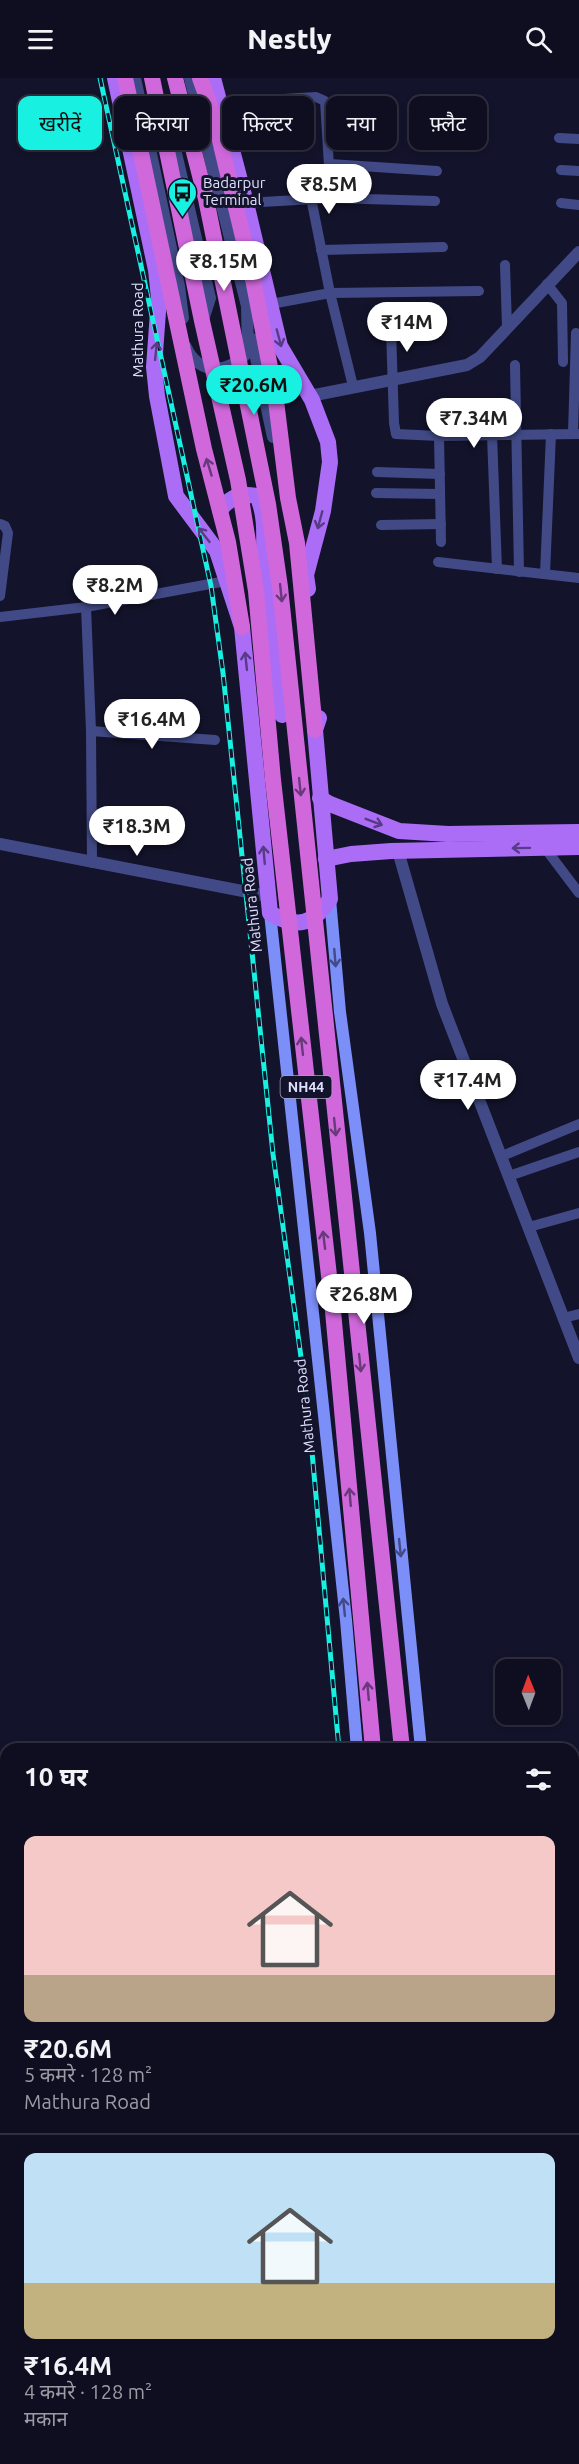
<!DOCTYPE html>
<html lang="hi">
<meta charset="utf-8">
<style>
body{margin:0;font-family:Ubuntu,"Noto Sans Devanagari",sans-serif;background:#1c1c2d;color:#f1f3f6;height:100vh;display:flex;flex-direction:column;font-size:22px;white-space:nowrap}
*{box-sizing:border-box;margin:0}
p{font-size:20px;color:#9b9ca5}
.icon{flex:none;width:33px;height:33px;fill:none;stroke:currentColor;stroke-width:2;stroke-linecap:round;stroke-linejoin:round}
.map{position:relative;flex:1;overflow:hidden}
.drawer{position:absolute;left:0px;top:1665px;width:579px;height:722px;display:flex;flex-direction:column;background:#0e0e20;border-radius:18px 18px 0 0;box-shadow:0 3px 9px #0003,0 0 0 2px #2e2e3e}
.drawer>*{flex:none}
.hud{position:absolute;left:18px;top:18px;width:543px;height:54px;display:flex;gap:12px}
.needle{width:39px;rotate:359deg}
.fabs{position:absolute;left:495px;top:1581px;display:grid;gap:12px}
.fabs a{display:grid;place-items:center;width:66px;height:66px;border-radius:12px;background:#0e0e20;box-shadow:0 3px 9px #0003,0 0 0 2px #2e2e3e;font-size:30px}
.price{position:absolute;translate:-50% -51px;padding:0 14px;border-radius:21px;background:#fff;color:#222;font-size:20px;line-height:39px;filter:drop-shadow(0 2px 3px #0008)}
.price::after{content:'';position:absolute;left:50%;top:36px;width:18px;height:14px;margin-left:-9px;background:inherit;clip-path:polygon(0 0,100% 0,50% 100%)}
.price.active{background:#18f0e2;color:#111}
ul{padding:0;list-style:none}
li{display:grid;align-content:center;gap:12px;height:318px;padding:0 24px}
li+li{border-top:2px solid #2e2e3e}
li span{display:grid;place-items:center;height:186px;border-radius:12px;color:#555}
li>.icon{margin-inline-start:auto}
span .icon{width:108px;height:108px;fill:#fffc;stroke-width:1}
li b{font-size:26px}
h2{display:flex;justify-content:space-between;align-items:center;height:72px;padding:0 24px;font-size:26px}
.tag{padding:0 21px;border-radius:12px;background:#0e0e20;box-shadow:0 3px 9px #0003,0 0 0 2px #2e2e3e;font-size:21px;line-height:54px}
.tag.active{background:#18f0e2;color:#111}
header{display:flex;justify-content:space-between;align-items:center;height:78px;padding:0 24px;background:#0e0e20;font-size:27px;font-weight:800}
.map>svg:first-child{display:block}
.water{fill:#0f2d48}
.lines{fill:none;stroke-linecap:round;stroke-linejoin:round}
.minor{stroke:#414a86;stroke-width:10}
.tertiary{stroke:#414a86;stroke-width:12}
.secondary{stroke:#7c8ef7;stroke-width:12}
.primary{stroke:#ac6df6;stroke-width:16}
.trunk{stroke:#d068dc;stroke-width:16}
.rail-casing{stroke:#18f0e2;stroke-width:5}
.rail{stroke:#13132b;stroke-width:3;stroke-dasharray:9;stroke-linecap:butt}
.trunk-bridge{stroke:#d068dc;stroke-width:16}
.oneway{stroke:#583b86}
.oneway2{stroke:#68397b}
.oneway3{stroke:#424a87}
.labels{text-anchor:middle;stroke-width:6;stroke-linejoin:round;paint-order:stroke}
.shield{fill:#13132b;stroke:#a2a2be;stroke-width:1.5}
.shield-label{font-size:14px;font-weight:bold;fill:#dfe0fd}
.poi-label{font-size:15px;fill:#dfe0fd;stroke:#13132b;text-anchor:start}
.street-label{font-size:15px;fill:#dfe0fd;stroke:#13132b}
</style>
<header><svg class="icon" aria-label="menu" viewBox="0 0 24 24"><path d="M4 6h16M4 12h16M4 18h16"/></svg>Nestly<svg class="icon" aria-label="search" viewBox="0 0 24 24"><circle cx="10" cy="10" r="6"/><path d="M15 15l6 6"/></svg></header>
<div class="map">
<svg width="579" height="2386" viewBox="0 0 579 2386">
<rect width="100%" height="100%" fill="#13132b"/>
<path class="water" d="M6 1845V1968L0 1967V1846Z"/>
<g class="lines">
<g class="minor">
<path d="M220 25 316 19 325 23 331 120"/>
<path d="M559 60 579 61"/>
<path d="M330 86 437 93"/>
<path d="M561 92 579 93"/>
<path d="M311 120 330 215 353 308"/>
<path d="M246 125 331 120 435 123"/>
<path d="M561 125 579 127"/>
<path d="M321 172 443 169"/>
<path d="M505 187 507 249"/>
<path d="M547 206 562 225 563 284"/>
<path d="M271 226 330 215 479 213"/>
<path d="M391 251 394 345 396 356 439 358 579 356"/>
<path d="M515 287 519 494"/>
<path d="M573 355 576 255"/>
<path d="M492 357 497 491"/>
<path d="M439 358 441 464"/>
<path d="M377 394 440 396"/>
<path d="M376 415 440 416"/>
<path d="M0 446 5 448 8 455 0 518"/>
<path d="M381 447 441 446"/>
<path d="M438 484 579 500"/>
<path d="M545 496 551 356"/>
<path d="M86 529 91 653 92 785"/>
<path d="M0 539 86 529 226 503"/>
<path d="M91 653 215 662"/>
<path d="M545 770 579 815"/>
<path d="M502 1078 579 1046"/>
<path d="M509 1098 579 1074"/>
<path d="M529 1149 579 1135"/>
<path d="M563 1240 579 1236"/>
<path d="M573 1885 579 1884"/>
</g>
<g class="tertiary">
<path d="M135 0 179 208 183 240"/>
<path d="M168 41 210 220 203 242"/>
<path d="M252 261 273 359"/>
<path d="M186 269C198 297 231 297 248 273L247 228 190 0"/>
<path d="M310 318 467 287 480 279 579 174"/>
<path d="M0 766 268 818"/>
<path d="M398 773 442 926 579 1280"/>
<path d="M573 1804H579"/>
<path d="M410 2380 411 2386"/>
</g>
<g class="secondary">
<path d="M330 821 340 934 370 1155 421 1671"/>
<path d="M270 835 346 1542 357 1671"/>
<path d="M421 2380V2386"/>
<path d="M499 2380 501 2386"/>
</g>
<g class="primary">
<path d="M115 0 156 192 159 220 154 289 157 318 176 418 217 473 242 549 270 835C297 851 313 847 330 821L315 652 319 640"/>
<path d="M213 0 246 125 280 268 312 322 328 364 330 384 323 433 306 497 308 511"/>
<path d="M220 432C231 418 241 415 257 418 269 442 262 473 264 500 268 546 274 592 282 637"/>
<path d="M320 720 330 726 399 753 448 756 579 754"/>
<path d="M326 781 351 776 391 773 579 769"/>
</g>
<g class="trunk">
<path d="M125 0 204 371 228 464 242 549"/>
<path d="M200 0 215 42 253 201 275 315 288 420 297 465 315 652"/>
<path d="M438 2380V2386"/>
<path d="M471 2380 472 2386"/>
</g>
<defs>
<g id="rail">
<path d="M100 0 211 508 223 595 273 1076 308 1330 339 1671"/>
<path d="M400 2380 401 2386"/>
</g>
</defs>
<use href="#rail" class="rail-casing"/>
<use href="#rail" class="rail"/>
<g class="trunk-bridge">
<path d="M152 0 202 243 238 402 256 513 273 702 333 1233 373 1671"/>
<path d="M175 0 206 121 268 426 280 509 402 1671"/>
</g>
</g>
<defs><path id="oneway-shaft" d="M-6 0H5M1.5-3L5.5 0L1.5 3" fill="none" stroke-width="1.6" stroke-linecap="round" stroke-linejoin="round" transform="scale(1.5)"/></defs>
<g class="oneway">
<use href="#oneway-shaft" transform="translate(279 260) rotate(75)"/>
<use href="#oneway-shaft" transform="translate(156 273) rotate(-84)"/>
<use href="#oneway-shaft" transform="translate(320 442) rotate(105)"/>
<use href="#oneway-shaft" transform="translate(204 457) rotate(-128)"/>
<use href="#oneway-shaft" transform="translate(246 583) rotate(-96)"/>
<use href="#oneway-shaft" transform="translate(374 744) rotate(21)"/>
<use href="#oneway-shaft" transform="translate(521 770) rotate(179)"/>
<use href="#oneway-shaft" transform="translate(264 777) rotate(-95)"/>
</g>
<g class="oneway2">
<use href="#oneway-shaft" transform="translate(209 389) rotate(-107)"/>
<use href="#oneway-shaft" transform="translate(281 515) rotate(84)"/>
<use href="#oneway-shaft" transform="translate(300 709) rotate(84)"/>
<use href="#oneway-shaft" transform="translate(302 968) rotate(-96)"/>
<use href="#oneway-shaft" transform="translate(335 1049) rotate(84)"/>
<use href="#oneway-shaft" transform="translate(324 1162) rotate(-97)"/>
<use href="#oneway-shaft" transform="translate(360 1285) rotate(84)"/>
<use href="#oneway-shaft" transform="translate(350 1419) rotate(-95)"/>
<use href="#oneway-shaft" transform="translate(368 1613) rotate(-95)"/>
</g>
<g class="oneway3">
<use href="#oneway-shaft" transform="translate(335 880) rotate(85)"/>
<use href="#oneway-shaft" transform="translate(400 1470) rotate(84)"/>
<use href="#oneway-shaft" transform="translate(344 1529) rotate(-96)"/>
</g>
<defs>
<symbol id="bus-pin" viewBox="-11 -11 22 30"><path d="M0 17L-7.5 6A9.5 9.5 0 1 1 7.5 6Z" fill="#18f0e2" stroke="#13132b"/><path d="M-5-6H5V4H4V6H2V4H-2V6H-4V4H-5ZM-3.5-4V0h7V-4ZM-3.5 1.2v1.5H-2V1.2ZM2 1.2v1.5H3.5V1.2Z" fill="#111"/></symbol>
</defs>
<g fill-rule="evenodd">
<use href="#bus-pin" x="166" y="98" width="33" height="45"/>
</g>
<g class="labels">
<rect class="shield" x="280.5" y="998" width="51" height="22" rx="4.5"/>
<g class="shield-label">
<text x="306" y="1014">NH44</text>
</g>
<g class="poi-label">
<text x="203" y="110">Badarpur<tspan x="203" dy="17">Terminal</tspan></text>
</g>
<g class="street-label">
<text transform="translate(138 252) rotate(-90)" y="5">Mathura Road</text>
<text transform="translate(252 827) rotate(-96)" y="5">Mathura Road</text>
<text transform="translate(305 1328) rotate(-96)" y="5">Mathura Road</text>
</g>
</g>
</svg>
<div class="fabs">
<a><svg class="needle" viewBox="-14 -14 28 28"><path d="M0-13l5 13h-10z" fill="#e53935"/><path d="M0 13l5-13h-10z" fill="#9b9ca5"/></svg></a>
</div>
<b class="price" style="left:329px;top:137px">₹8.5M</b>
<b class="price" style="left:224px;top:214px">₹8.15M</b>
<b class="price" style="left:407px;top:275px">₹14M</b>
<b class="price active" style="left:254px;top:338px">₹20.6M</b>
<b class="price" style="left:474px;top:371px">₹7.34M</b>
<b class="price" style="left:115px;top:538px">₹8.2M</b>
<b class="price" style="left:152px;top:672px">₹16.4M</b>
<b class="price" style="left:137px;top:779px">₹18.3M</b>
<b class="price" style="left:468px;top:1033px">₹17.4M</b>
<b class="price" style="left:364px;top:1247px">₹26.8M</b>
<div class="hud">
<a class="tag active">खरीदें</a>
<a class="tag">किराया</a>
<a class="tag">फ़िल्टर</a>
<a class="tag">नया</a>
<a class="tag">फ़्लैट</a>
</div>
<section class="drawer">
<h2>10 घर<svg class="icon" aria-label="filters" viewBox="0 0 24 24"><path d="M4 7h16M4 17h16"/><circle cx="9" cy="7" r="2"/><circle cx="15" cy="17" r="2"/></svg></h2>
<ul>
<li><span style="background:linear-gradient(#f6c9c9 75%,#b9a48a 0)"><svg class="icon" aria-label="home" viewBox="0 0 24 24"><path d="M3 11l9-7 9 7M6 9v11h12V9"/></svg></span><div><b>₹20.6M</b><p>5 कमरे · 128 m²</p><p>Mathura Road</p></div></li>
<li><span style="background:linear-gradient(#bfe0f5 70%,#c2b280 0)"><svg class="icon" aria-label="home" viewBox="0 0 24 24"><path d="M3 11l9-7 9 7M6 9v11h12V9"/></svg></span><div><b>₹16.4M</b><p>4 कमरे · 128 m²</p><p>मकान</p></div></li>
</ul>
</section>
</div>
